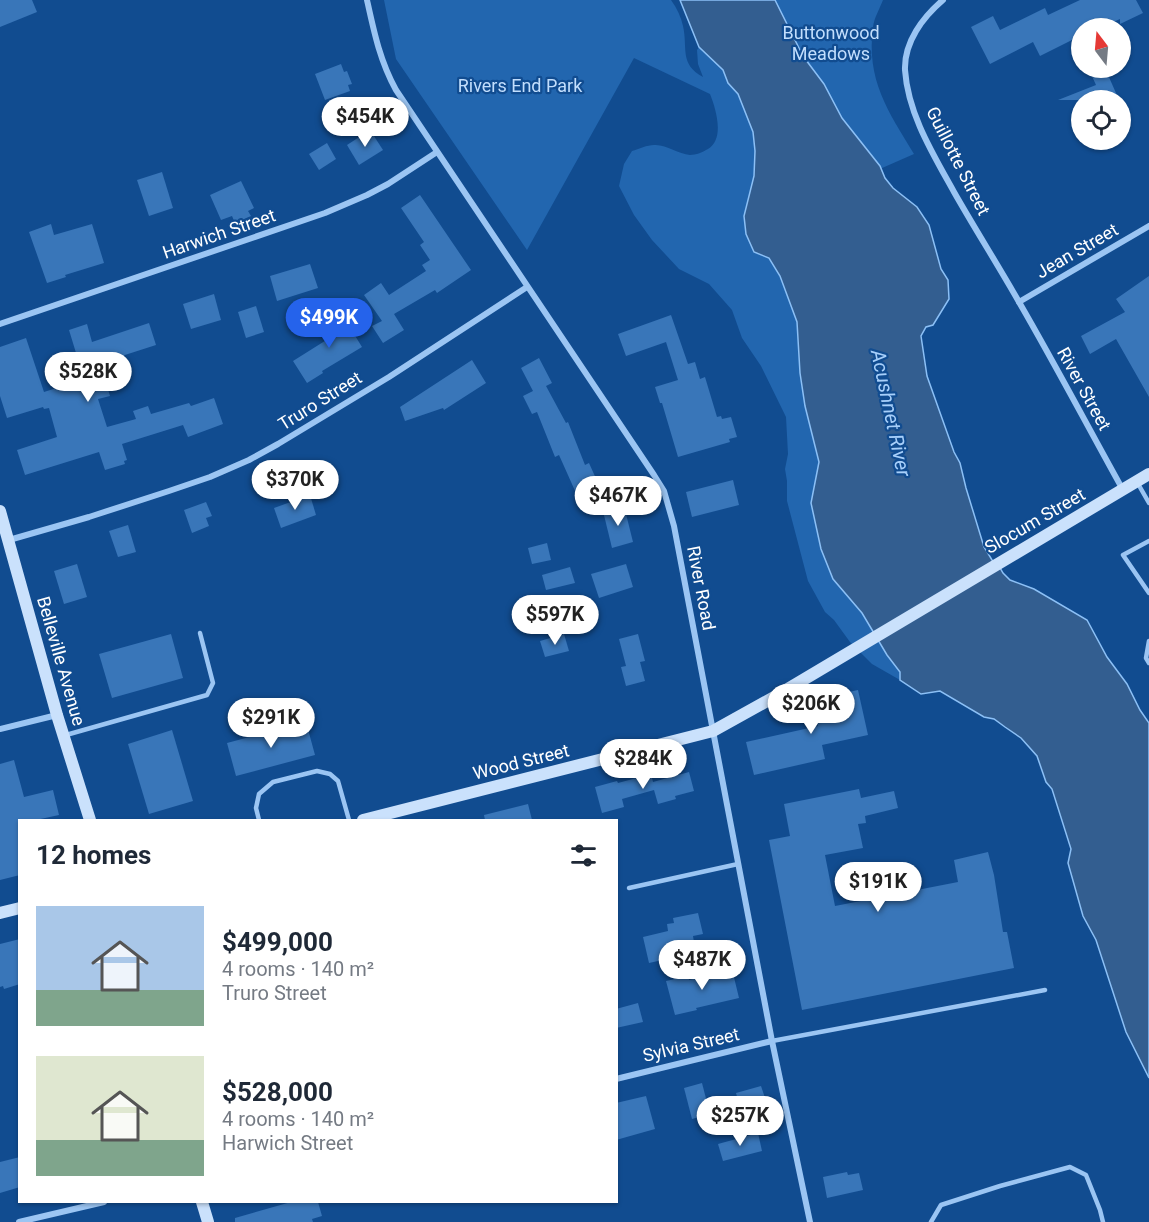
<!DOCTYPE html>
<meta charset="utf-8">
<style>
body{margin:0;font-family:Roboto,sans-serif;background:#f6f6f7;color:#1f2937;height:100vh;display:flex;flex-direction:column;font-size:22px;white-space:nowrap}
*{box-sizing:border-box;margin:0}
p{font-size:20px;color:#747a83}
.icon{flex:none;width:33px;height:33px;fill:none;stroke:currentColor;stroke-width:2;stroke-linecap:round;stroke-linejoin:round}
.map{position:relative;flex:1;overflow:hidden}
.sheet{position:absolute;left:18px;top:819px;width:600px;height:384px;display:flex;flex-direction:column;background:#fff;border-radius:0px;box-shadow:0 2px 4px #0004}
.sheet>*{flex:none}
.needle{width:39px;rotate:344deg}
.fabs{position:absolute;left:1071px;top:18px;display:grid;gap:12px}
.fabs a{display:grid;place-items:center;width:60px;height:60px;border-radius:50%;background:#fff;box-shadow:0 2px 4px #0004;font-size:30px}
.price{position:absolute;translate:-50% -51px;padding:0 14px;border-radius:21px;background:#fff;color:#222;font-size:20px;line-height:39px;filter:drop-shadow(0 2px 3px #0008)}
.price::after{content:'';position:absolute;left:50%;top:36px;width:18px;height:14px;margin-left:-9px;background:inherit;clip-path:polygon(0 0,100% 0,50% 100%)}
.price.selected{background:#2563eb;color:#fff}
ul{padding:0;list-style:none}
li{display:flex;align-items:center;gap:18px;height:150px;padding:0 18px}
li span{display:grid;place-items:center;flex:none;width:168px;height:120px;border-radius:0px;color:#555}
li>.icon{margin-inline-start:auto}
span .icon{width:72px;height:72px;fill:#fffc;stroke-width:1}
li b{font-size:26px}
h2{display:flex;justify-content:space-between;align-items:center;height:72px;padding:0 18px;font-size:26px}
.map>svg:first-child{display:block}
.green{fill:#2266af}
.water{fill:#335e90;stroke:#8cc0f6;stroke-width:1.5}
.building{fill:#3976b9}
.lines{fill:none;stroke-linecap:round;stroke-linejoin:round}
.lane{stroke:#9bc5f3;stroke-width:4.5}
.street{stroke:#9bc5f3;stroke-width:6}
.secondary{stroke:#cae1fc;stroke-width:12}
.labels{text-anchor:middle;stroke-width:4.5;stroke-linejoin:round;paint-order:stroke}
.park-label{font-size:18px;fill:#c2defd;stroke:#114c90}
.street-label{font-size:18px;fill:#fff;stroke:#114c90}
.water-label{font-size:20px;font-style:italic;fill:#a7cffa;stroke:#114c90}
</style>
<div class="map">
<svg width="1149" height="1222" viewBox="0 0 1149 1222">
<rect width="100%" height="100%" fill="#114c90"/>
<g class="green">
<path d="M384 0H671C677 8 681 17 683 26 688 48 679 64 703 77L698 64 697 50 699 47 723 70 728 83 738 94 753 132 755 151 754 176 744 216 754 252 769 258 780 276 797 322 800 373 805 406 819 462 811 503 833 579 862 613 887 655 900 672V680L872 664 850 642 834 620 825 612 808 581 787 501V481L785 469 788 454 786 417 761 366 742 338 732 310 709 284 679 269 652 240 634 215 619 186 624 164 632 151C639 149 647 145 654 145 666 144 678 154 690 155 696 155 703 152 708 149 725 139 716 109 710 94L634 58 527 250 396 59Z"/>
<path d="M762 0H883C880 8 874 18 873 27 866 80 888 111 914 154L857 179Z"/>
</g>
<path class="water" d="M680 0H775L803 56 824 84 842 118 880 166 885 178 893 188 917 207 929 225 941 269 948 280 949 299 933 325 926 327 921 336 927 376 954 452 960 463 966 488 984 547 992 560 999 566 1003 573 1010 580 1034 589 1087 620 1107 657 1127 684 1140 710 1149 723V1078L1126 1032 1096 940 1083 916 1068 863 1071 849 1052 789 1046 782 1037 756 1021 738 1005 727 994 719 984 717 940 691 921 694 900 680V672L887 655 862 613 833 579 821 549 811 503 819 462 805 406 800 373 797 322 780 276 769 258 754 252 746 234 744 216 754 176 755 151 753 132 738 94 728 83 723 70 699 47Z"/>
<g class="building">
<path d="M0 0H32L37 12 0 27Z"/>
<path d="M1080 0H1136L1143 13 1120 24V19L1100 28H1082V35L1040 56 1033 42 990 64 971 27 993 16 1000 30 1045 8 1048 15Z"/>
<path d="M341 64 344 72 347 71 352 84 348 85 350 91 325 100 315 74Z"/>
<path d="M1105 68 1119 100H1058L1096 85 1091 74Z"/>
<path d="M370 130 383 150 359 165 347 145Z"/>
<path d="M327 143 336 159 319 170 309 154Z"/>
<path d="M162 172 173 208 149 216 137 180Z"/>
<path d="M241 181 254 208 248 211 251 216 235 223 232 216 221 220 210 195Z"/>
<path d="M420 195 471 270 437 293 435 290 394 314 404 330 383 343 372 326 382 321 364 295 381 283 389 295 426 271 422 265 430 260 420 245 424 242 401 208Z"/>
<path d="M51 224 54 235 92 224 104 263 65 275 66 277 47 283 29 232Z"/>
<path d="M310 264 318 288 277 301 270 276Z"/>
<path d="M1149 276V397L1116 339 1090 354 1081 336 1125 312 1116 299Z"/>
<path d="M214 294 221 320 191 329 183 304Z"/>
<path d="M256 306 264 332 246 338 238 312Z"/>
<path d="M341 313 362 347 322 371 323 373 307 383 293 361 328 339 320 326Z"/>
<path d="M671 315 688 364 695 362 700 379 705 377 717 417 721 416 722 419 731 417 737 437 729 439 730 442 678 457 662 403H660L655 387 678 380 666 342 626 356 618 334Z"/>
<path d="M149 323 156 345 100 363 110 396 98 399 107 427 136 419 133 411 148 406 151 414 189 403 191 406 214 398 223 424 188 437 183 425 122 444 127 460 124 461 125 464 105 470 99 452 25 475 17 450 57 437 49 408 44 409 43 407 7 418 0 396V347L26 338 44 392 84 379 69 330 87 324 92 342Z"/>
<path d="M539 358 552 383 546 386 566 423 568 422 585 465 589 463 602 492 580 502 559 455 555 457 537 412 532 414 523 396 533 391 521 368Z"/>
<path d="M472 360 486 383 444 410 443 408 405 421 400 407Z"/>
<path d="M733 480 739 505 692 517 686 492Z"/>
<path d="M310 495 316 515 281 528 274 508Z"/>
<path d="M206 502 212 516 206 518 209 526 192 533 184 510Z"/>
<path d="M624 506 633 542 612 548 603 511Z"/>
<path d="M128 525 136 552 118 557 109 531Z"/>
<path d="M547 543 551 560 532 564 528 548Z"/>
<path d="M77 564 87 597 64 604 54 571Z"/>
<path d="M626 564 633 587 599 598 591 574Z"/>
<path d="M570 567 575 583 546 590 542 575Z"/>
<path d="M171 634 183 678 112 698 99 654Z"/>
<path d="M564 634 569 651 545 657 540 641Z"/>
<path d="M638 634 645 661 640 662 645 681 626 686 621 667 626 666 619 639Z"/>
<path d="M858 690 868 735 822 745 825 759 754 775 746 742 818 726 812 700Z"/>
<path d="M306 722 315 755 236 776 227 743Z"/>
<path d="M172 730 193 801 149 814 128 744Z"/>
<path d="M14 760 24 797 53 790 59 815 36 820H20V875L0 880V764Z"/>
<path d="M689 772 694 791 675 796 676 799 658 804 654 790 622 799 624 807 602 813 595 787 617 781 618 783 651 774 653 782Z"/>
<path d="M859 789 861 798 894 791 898 808 865 816 866 823 858 824 863 848 825 855 835 906 958 882 954 860 988 852 994 875 1003 932H1007L1014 968 802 1010 769 840 790 836 784 804Z"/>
<path d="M528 804 532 820H485L484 815Z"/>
<path d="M698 913 703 934 693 936 694 942 665 948 667 959 649 963 643 937 668 931 667 924 674 923 673 918Z"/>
<path d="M20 939V984L4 989 3 986 0 987V944Z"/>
<path d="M732 969 739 998 696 1008 697 1010 675 1015 666 981 688 976 689 980Z"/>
<path d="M638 1003 643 1022 616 1028V1009Z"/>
<path d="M702 1083 710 1114 692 1119 684 1088Z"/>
<path d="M761 1086 766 1101 740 1108 736 1093Z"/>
<path d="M646 1096 655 1129 616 1140V1103Z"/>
<path d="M758 1133 762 1151 723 1161 718 1144Z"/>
<path d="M20 1157V1187L0 1193V1162Z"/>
<path d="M847 1172 848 1175 859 1173 863 1190 827 1198 823 1177Z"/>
<path d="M291 1202H318L322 1216 312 1219 313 1222H235V1218Z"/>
</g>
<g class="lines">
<g class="lane">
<path d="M1137 482 1149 503"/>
<path d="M1149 541 1123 555 1149 593"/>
<path d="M1149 641 1146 658 1149 663"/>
<path d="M66 735 207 695 213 683 200 633"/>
<path d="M259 820 256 808 259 794 273 782 317 771 330 774 338 781 349 820"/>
<path d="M629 888 738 864"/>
<path d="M772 1041 1045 990"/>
<path d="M931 1222 941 1205 1000 1186 1070 1167 1086 1175 1100 1210 1103 1222"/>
</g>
<g class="street">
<path d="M367 0C374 32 380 61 396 90L654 475 664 491 674 526 772 1041 810 1222"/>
<path d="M943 0C923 17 904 42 905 70 908 114 933 154 954 192 975 229 998 265 1019 302 1055 364 1088 427 1123 490"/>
<path d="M1019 302 1149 226"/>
<path d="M0 324 325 213 367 195 388 184 437 152"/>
<path d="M9 540 89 517 169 491 210 477 249 460 278 444 389 377 527 287"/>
<path d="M0 729 57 715"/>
<path d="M616 1079 772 1041"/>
<path d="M19 1222 104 1202"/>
</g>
<g class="secondary">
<path d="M0 511 57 715 90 820"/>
<path d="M363 820 713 731 776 696 1149 474"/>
<path d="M0 913 20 908"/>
<path d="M202 1202 208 1222"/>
</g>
</g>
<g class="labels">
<g class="park-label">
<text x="831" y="39">Buttonwood<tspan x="831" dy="21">Meadows</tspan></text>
<text x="520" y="92">Rivers End Park</text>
</g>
<g class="street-label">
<text transform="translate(958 161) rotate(63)" y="6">Guillotte Street</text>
<text transform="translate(219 234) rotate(-19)" y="6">Harwich Street</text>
<text transform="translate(1077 251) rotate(-30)" y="6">Jean Street</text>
<text transform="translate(1084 389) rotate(61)" y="6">River Street</text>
<text transform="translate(320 401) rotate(-32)" y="6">Truro Street</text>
<text transform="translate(1035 521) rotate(-30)" y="6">Slocum Street</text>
<text transform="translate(701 588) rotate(79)" y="6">River Road</text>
<text transform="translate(61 661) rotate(74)" y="6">Belleville Avenue</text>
<text transform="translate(521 762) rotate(-14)" y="6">Wood Street</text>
<text transform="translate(691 1045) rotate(-13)" y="6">Sylvia Street</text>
</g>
<g class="water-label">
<text transform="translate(891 413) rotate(78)" y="7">Acushnet River</text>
</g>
</g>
</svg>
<div class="fabs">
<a><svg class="needle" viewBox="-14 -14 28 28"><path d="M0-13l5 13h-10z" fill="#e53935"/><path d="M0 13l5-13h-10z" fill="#747a83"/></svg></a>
<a><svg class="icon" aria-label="locate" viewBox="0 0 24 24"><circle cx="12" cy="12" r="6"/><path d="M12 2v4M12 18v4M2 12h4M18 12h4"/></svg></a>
</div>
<b class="price" style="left:365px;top:148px">$454K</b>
<b class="price selected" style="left:329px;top:349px">$499K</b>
<b class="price" style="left:88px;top:403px">$528K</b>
<b class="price" style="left:295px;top:511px">$370K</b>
<b class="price" style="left:618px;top:527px">$467K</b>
<b class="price" style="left:555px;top:646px">$597K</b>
<b class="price" style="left:811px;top:735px">$206K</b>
<b class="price" style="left:271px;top:749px">$291K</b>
<b class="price" style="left:643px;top:790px">$284K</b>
<b class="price" style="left:878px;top:913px">$191K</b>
<b class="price" style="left:702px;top:991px">$487K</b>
<b class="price" style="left:740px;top:1147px">$257K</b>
<section class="sheet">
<h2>12 homes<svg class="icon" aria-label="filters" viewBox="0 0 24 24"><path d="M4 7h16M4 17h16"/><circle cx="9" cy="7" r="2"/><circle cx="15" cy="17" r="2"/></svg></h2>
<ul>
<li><span style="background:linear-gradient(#a9c7e8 70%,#7fa58c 0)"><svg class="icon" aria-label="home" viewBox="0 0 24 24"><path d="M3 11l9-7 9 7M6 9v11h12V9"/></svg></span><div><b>$499,000</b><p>4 rooms · 140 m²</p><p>Truro Street</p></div></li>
<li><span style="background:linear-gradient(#dfe7d0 70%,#7fa58c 0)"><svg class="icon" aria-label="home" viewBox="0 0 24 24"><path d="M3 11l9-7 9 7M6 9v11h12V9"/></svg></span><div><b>$528,000</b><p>4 rooms · 140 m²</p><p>Harwich Street</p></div></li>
</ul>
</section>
</div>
